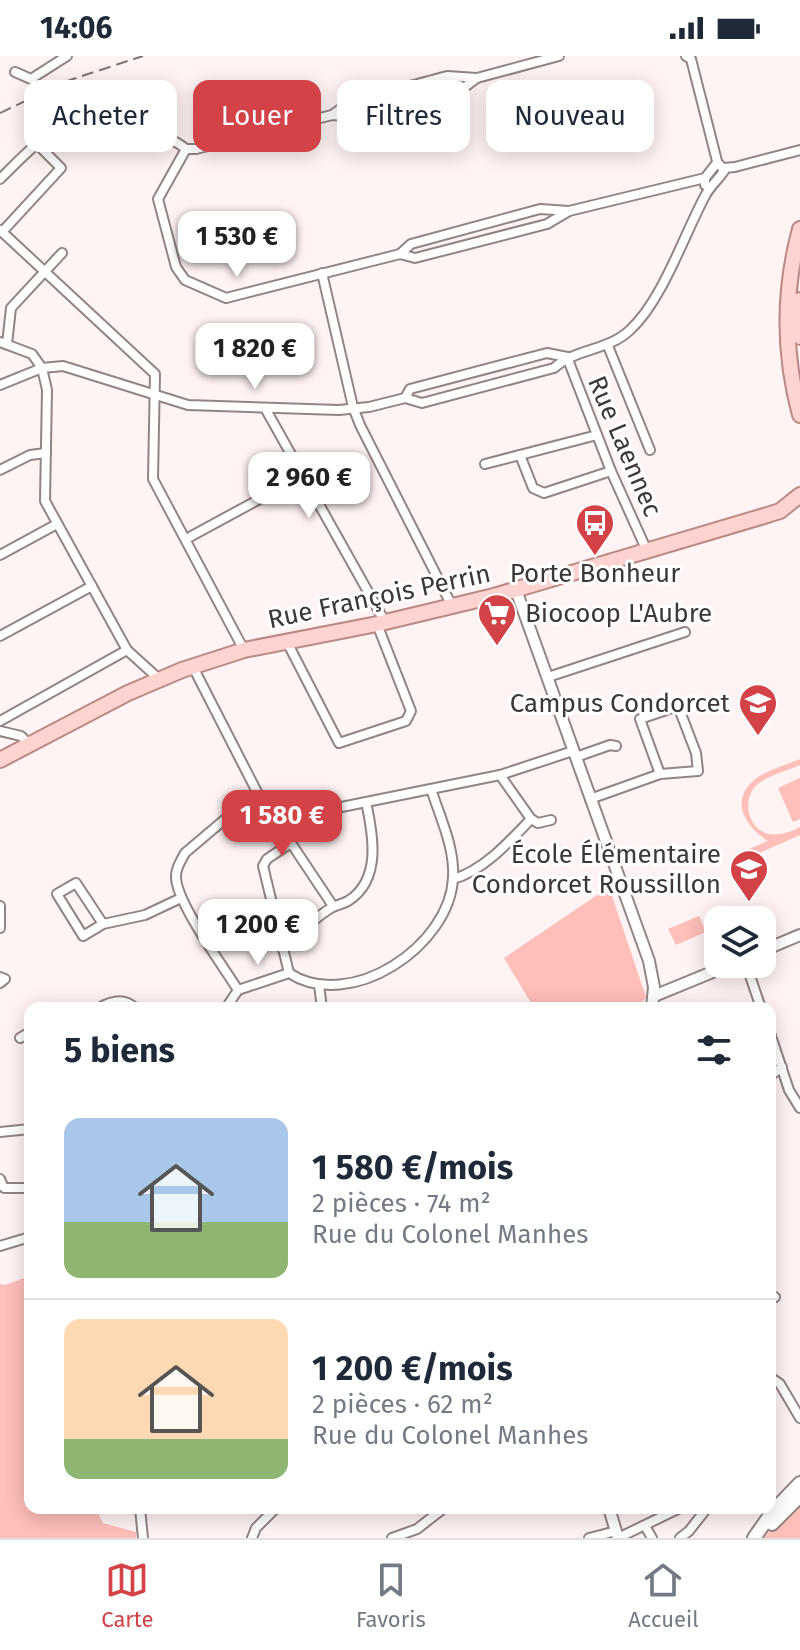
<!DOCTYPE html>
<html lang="fr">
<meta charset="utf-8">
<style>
body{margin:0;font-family:"Fira Sans",sans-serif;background:#f2f2f3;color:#1f2937;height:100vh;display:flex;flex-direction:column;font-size:30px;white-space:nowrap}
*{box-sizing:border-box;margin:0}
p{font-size:26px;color:#747a83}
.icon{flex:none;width:44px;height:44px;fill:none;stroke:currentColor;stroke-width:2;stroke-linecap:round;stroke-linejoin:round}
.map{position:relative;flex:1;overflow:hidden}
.details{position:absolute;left:24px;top:946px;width:752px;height:512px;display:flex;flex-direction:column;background:#fff;border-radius:16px;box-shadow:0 4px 20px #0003}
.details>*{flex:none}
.banner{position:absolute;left:24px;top:24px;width:752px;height:72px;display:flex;gap:16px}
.controls{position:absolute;left:704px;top:850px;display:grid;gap:16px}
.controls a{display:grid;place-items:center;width:72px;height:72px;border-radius:16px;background:#fff;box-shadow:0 4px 20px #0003;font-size:40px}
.price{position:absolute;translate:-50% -68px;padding:0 18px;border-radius:16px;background:#fff;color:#222;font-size:26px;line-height:52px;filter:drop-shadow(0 2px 4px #0008)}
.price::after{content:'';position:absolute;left:50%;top:48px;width:24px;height:18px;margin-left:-12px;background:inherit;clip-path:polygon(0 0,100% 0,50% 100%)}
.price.current{background:#d24247;color:#fff}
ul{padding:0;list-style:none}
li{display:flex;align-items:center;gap:24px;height:200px;padding:0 40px}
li+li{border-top:2px solid #e0e1e3}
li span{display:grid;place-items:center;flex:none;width:224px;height:160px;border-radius:16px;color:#555}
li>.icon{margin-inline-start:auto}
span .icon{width:96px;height:96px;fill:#fffc;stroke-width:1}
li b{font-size:34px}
h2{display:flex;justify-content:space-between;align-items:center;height:96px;padding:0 40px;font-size:34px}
.chip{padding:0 28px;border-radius:16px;background:#fff;box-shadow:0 4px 20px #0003;font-size:28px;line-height:72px}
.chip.current{background:#d24247;color:#fff}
.status{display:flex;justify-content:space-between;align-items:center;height:56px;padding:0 40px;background:#fff;direction:ltr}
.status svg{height:22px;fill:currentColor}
.menu{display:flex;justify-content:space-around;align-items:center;height:112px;border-top:2px solid #e0e1e3;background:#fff;font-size:22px;color:#747a83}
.menu a{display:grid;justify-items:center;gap:4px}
.menu .current{color:#d24247}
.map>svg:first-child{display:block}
.green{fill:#febeba}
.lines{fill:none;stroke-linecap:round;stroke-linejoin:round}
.minor-casing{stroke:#918584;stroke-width:12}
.tertiary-casing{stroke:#918584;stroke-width:14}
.secondary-casing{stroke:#918584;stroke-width:16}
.primary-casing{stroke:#ba8986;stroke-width:18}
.minor{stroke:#fff;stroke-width:8}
.tertiary{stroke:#fff;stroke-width:10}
.secondary{stroke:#fff;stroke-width:12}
.primary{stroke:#fed3d0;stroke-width:14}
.rail{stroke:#7d7675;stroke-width:2;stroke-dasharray:12 6;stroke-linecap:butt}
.labels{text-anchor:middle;stroke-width:6;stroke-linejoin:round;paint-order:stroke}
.street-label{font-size:26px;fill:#3d3737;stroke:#fff}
.poi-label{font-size:26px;fill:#3d3737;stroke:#fff;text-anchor:end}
</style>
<div class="status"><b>14:06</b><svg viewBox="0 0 49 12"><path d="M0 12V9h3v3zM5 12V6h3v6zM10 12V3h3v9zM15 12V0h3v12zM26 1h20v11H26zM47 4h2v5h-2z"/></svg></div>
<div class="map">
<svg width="800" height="1482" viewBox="0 0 800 1482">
<rect width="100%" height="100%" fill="#fff4f3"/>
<g class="green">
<path d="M800 703V709C787 715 764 720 754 732 742 747 749 774 769 778 780 780 790 776 800 771V779L746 803 744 795 768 785C746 771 729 746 754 724 766 714 786 709 800 703Z"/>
<path d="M800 722V763L793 766 778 732Z"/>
<path d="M609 831 646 941 638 952H534L504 902Z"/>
<path d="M699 860 706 876 676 889 668 873Z"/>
<path d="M30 1220V1452H95L103 1467 136 1476V1482H0V1228L5 1229Z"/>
<path d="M800 1447V1482H763Z"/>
</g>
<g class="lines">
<defs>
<g id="minor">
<path d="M686 0 691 3 718 109"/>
<path d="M15 16 31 23 67 0"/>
<path d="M332 59 350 46 447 20 477 22 559 0"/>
<path d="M186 93 158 143 176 211 185 224 226 242 400 198 415 202 547 168 569 155 705 122"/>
<path d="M186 93H196L332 59 360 61 458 36 477 22"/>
<path d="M724 112 735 111 800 94"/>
<path d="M0 123C27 97 57 60 98 63 113 64 127 70 141 74 157 79 173 82 186 93"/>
<path d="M0 174 155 318 153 423 244 594"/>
<path d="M2 176 61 112 37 88"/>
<path d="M400 198 411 188 540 153 569 155"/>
<path d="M322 217 353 351 360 369 452 550"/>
<path d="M0 286 32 298 42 312 47 334 45 445 127 594 159 623"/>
<path d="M7 288 11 252 62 197"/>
<path d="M608 290 650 394"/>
<path d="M567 301 611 415 647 495"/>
<path d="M0 329 42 312 63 310 188 349 339 354 369 351 405 342 422 347 554 312C576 292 608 295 630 274 662 245 684 179 705 140 710 130 718 124 724 115L720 109 716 108 705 122V129L710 131"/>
<path d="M405 342 410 333 547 297 567 301"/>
<path d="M265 352 385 566"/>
<path d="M520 399 533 432 544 437 611 415"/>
<path d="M485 408 597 379"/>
<path d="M0 414 30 399 46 397"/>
<path d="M186 483 302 420"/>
<path d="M0 499 57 468"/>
<path d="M0 580 92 530"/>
<path d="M287 586 339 687 406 665 411 655 377 568"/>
<path d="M193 611 257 736 185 797C181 805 176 811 176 820 175 845 223 910 238 934L226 952"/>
<path d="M548 621 685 576"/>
<path d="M0 665 127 594"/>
<path d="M0 675 21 680 29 688"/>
<path d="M576 701 610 689 616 690"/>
<path d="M257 736 333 850"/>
<path d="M590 743 660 718 698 715 696 697 678 650 640 663 660 718"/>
<path d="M531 763 538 767 551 764"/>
<path d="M277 764 500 719 573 695"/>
<path d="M453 823C483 815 510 785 531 763L500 719"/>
<path d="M0 850V872"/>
<path d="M103 868 83 880 57 838 76 827 103 868 145 859 181 842"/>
<path d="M283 894C298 879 313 863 331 852 336 849 343 848 348 845 382 824 373 778 366 746"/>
<path d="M746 908 761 952"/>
<path d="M289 917C350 957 450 890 453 822 455 792 440 761 431 733"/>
<path d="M289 917 263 810 267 803 291 787"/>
<path d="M0 921 5 923 0 927"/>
<path d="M319 929 322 952"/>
<path d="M238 934 289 917"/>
<path d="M99 952C111 945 124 941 135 952"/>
<path d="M770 977 789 1034 800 1052"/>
<path d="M20 982 30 976"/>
<path d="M770 1020 782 1011"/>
<path d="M0 1076 30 1073"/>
<path d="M0 1123 4 1132H30"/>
<path d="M0 1190 30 1181"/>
<path d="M770 1244 775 1241"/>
<path d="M770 1321 780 1328 800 1362"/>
<path d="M140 1452 143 1482"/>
<path d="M645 1470 652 1482"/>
<path d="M252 1482 256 1472 276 1452"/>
<path d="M392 1482 417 1473 444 1452"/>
<path d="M589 1482 616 1475"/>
<path d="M618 1482 680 1452"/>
<path d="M680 1482 689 1475 707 1452"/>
</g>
<g id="tertiary">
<path d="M516 534 649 905 654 931 652 952"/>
<path d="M762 895 800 879"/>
<path d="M654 940 732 908"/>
<path d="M609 1452 618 1482"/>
</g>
<g id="secondary">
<path d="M772 1468 800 1440"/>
<path d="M754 1482 773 1455 800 1427"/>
</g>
<g id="primary">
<path d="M800 173C783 236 783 296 800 359"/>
<path d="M800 244V281"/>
<path d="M0 704 128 637 182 614 244 594 377 568 494 540 764 460 780 455 800 439"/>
</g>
</defs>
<use href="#minor" class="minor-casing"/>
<use href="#tertiary" class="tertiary-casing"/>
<use href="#secondary" class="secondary-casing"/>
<use href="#primary" class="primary-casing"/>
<use href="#minor" class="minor"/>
<use href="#tertiary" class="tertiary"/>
<use href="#secondary" class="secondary"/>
<use href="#primary" class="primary"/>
<path class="rail" d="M0 57 70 24 143 0"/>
</g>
<defs>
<symbol id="bus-pin" viewBox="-11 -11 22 30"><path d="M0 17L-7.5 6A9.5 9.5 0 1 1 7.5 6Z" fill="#d24247" stroke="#fff"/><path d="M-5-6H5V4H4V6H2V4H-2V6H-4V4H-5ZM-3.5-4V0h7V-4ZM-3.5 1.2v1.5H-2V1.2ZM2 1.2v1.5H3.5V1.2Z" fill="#fff"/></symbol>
<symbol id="supermarket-pin" viewBox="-11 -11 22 30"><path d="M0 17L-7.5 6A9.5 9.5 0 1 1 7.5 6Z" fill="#d24247" stroke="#fff"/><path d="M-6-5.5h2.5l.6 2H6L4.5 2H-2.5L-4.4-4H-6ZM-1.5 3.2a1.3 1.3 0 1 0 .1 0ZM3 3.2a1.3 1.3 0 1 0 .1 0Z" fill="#fff"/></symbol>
<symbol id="university-pin" viewBox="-11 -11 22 30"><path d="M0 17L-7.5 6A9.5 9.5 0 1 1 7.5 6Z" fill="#d24247" stroke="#fff"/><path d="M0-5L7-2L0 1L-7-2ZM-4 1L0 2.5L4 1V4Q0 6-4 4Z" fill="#fff"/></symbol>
<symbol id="school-pin" viewBox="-11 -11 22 30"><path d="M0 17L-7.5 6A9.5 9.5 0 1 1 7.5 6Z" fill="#d24247" stroke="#fff"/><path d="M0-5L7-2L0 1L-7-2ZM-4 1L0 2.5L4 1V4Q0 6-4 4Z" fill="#fff"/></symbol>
</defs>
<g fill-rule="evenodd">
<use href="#bus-pin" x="573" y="445" width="44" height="60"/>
<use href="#supermarket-pin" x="475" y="535" width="44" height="60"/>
<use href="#university-pin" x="736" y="625" width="44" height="60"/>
<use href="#school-pin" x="727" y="791" width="44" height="60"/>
</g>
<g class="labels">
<g class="street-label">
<text transform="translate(625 390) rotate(67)" y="9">Rue Laennec</text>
<text transform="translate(379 540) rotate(-12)" y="9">Rue François Perrin</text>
</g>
<g class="poi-label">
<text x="595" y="526" text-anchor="middle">Porte Bonheur</text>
<text x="525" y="566" text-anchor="start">Biocoop L'Aubre</text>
<text x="730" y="656">Campus Condorcet</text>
<text x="721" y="807">École Élémentaire<tspan x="721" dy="30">Condorcet Roussillon</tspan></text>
</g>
</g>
</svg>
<div class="controls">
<a><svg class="icon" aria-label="layers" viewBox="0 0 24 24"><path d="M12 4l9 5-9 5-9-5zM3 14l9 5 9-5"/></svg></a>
</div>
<b class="price" style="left:237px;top:223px">1 530 €</b>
<b class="price" style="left:255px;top:335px">1 820 €</b>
<b class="price" style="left:309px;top:464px">2 960 €</b>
<b class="price current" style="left:282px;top:802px">1 580 €</b>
<b class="price" style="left:258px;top:911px">1 200 €</b>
<div class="banner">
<a class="chip">Acheter</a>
<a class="chip current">Louer</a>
<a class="chip">Filtres</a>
<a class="chip">Nouveau</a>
</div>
<section class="details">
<h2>5 biens<svg class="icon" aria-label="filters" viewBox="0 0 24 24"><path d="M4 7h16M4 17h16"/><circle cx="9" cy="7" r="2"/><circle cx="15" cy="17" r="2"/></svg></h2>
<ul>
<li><span style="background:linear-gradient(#a9c7e8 65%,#8fb573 0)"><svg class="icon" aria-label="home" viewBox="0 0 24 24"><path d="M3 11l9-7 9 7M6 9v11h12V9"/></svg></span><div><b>1 580 €/mois</b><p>2 pièces · 74 m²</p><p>Rue du Colonel Manhes</p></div></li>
<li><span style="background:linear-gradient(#ffd9b3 75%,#8fb573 0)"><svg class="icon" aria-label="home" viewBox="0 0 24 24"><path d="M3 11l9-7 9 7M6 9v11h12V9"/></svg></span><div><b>1 200 €/mois</b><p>2 pièces · 62 m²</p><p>Rue du Colonel Manhes</p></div></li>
</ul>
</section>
</div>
<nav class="menu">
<a class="current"><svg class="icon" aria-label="map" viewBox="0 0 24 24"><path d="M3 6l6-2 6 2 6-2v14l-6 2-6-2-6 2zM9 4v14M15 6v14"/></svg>Carte</a>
<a><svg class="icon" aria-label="saved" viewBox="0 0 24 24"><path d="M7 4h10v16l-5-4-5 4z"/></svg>Favoris</a>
<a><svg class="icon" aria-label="home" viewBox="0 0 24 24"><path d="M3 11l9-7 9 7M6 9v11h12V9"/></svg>Accueil</a>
</nav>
